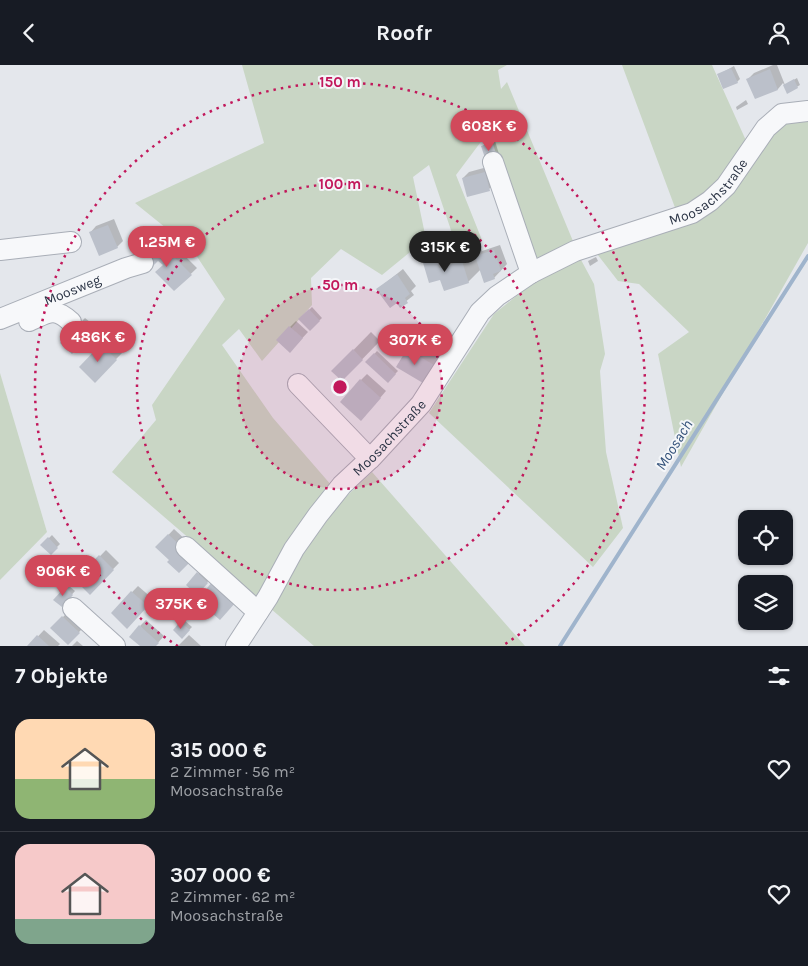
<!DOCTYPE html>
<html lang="de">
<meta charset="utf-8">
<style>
body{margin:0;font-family:Karla,sans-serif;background:#20242c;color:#f1f3f6;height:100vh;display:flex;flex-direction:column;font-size:19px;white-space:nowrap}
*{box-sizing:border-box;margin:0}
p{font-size:16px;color:#9ea1a6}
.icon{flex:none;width:28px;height:28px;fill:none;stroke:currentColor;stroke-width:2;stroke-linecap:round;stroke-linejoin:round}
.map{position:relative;height:581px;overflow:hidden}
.sheet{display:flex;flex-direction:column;background:#171b24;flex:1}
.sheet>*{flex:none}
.controls{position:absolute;left:738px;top:445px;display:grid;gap:10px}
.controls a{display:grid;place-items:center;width:55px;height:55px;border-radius:10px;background:#171b24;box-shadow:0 1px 4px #0004;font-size:25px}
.price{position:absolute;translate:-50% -42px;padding:0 11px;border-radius:18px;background:#d1495b;color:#fff;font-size:16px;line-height:32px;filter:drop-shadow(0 1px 2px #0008)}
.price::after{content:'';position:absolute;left:50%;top:30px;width:15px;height:11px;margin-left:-8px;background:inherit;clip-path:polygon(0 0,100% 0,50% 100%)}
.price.selected{background:#222;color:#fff}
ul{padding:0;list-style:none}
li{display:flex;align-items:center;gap:15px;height:125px;padding:0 15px}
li+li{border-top:1px solid #363941}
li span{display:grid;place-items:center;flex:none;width:140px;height:100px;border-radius:15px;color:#555}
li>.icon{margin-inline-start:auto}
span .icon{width:60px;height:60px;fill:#fffc;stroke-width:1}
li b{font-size:21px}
h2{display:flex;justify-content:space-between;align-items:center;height:60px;padding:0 15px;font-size:21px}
header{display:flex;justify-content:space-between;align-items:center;height:65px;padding:0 15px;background:#171b24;font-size:22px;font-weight:700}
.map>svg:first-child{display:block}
.green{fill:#c9d6c5}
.shadow{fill:#0003}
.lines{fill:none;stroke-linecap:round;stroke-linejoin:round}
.stream{stroke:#9fb4cc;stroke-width:4}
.building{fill:#bbc0ca}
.minor-casing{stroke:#a9aeb7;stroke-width:22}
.minor{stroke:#f7f8fa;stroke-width:20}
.ring{fill:none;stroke:#c2185b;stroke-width:2.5;stroke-dasharray:2.5 5}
.labels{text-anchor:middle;stroke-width:4;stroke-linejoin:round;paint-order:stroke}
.street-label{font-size:14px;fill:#2b3445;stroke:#f4f6f9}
.water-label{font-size:15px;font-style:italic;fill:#34527a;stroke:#f4f6f9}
.centre{fill:#c2185b;stroke:#f4f6f9;stroke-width:2.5}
.ring-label{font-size:15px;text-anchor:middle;font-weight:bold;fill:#c2185b;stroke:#f4f6f9;stroke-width:4;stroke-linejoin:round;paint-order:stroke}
</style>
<header><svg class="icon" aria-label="back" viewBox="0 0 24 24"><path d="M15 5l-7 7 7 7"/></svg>Roofr<svg class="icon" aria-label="person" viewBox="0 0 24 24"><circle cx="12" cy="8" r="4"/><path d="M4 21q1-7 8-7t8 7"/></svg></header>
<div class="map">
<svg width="808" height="581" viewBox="0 0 808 581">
<rect width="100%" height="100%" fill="#e4e7ec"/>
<g class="green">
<path d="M242 0H507L498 5 501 24 507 17 580 193 594 219 605 289 600 306 606 387 623 463 593 502 429 348 494 249 536 215 489 66 456 110 482 175 457 183 429 100 413 112 426 174 382 210 341 184 311 213 312 240 262 296 239 264 222 280 273 353 332 421V445L372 407 525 581H314L112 407 156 355 152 340 225 234 192 184 135 138 264 78Z"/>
<path d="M622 0H712L748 80 783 59 808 53V178L681 402 658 289 689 267 639 219 618 216 594 185 677 148Z"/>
<path d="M0 308 47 467 0 515Z"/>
</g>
<g class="shadow">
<path d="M773 0H777L785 20 797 13 800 20 788 27 783 18 778 24 755 33 748 14 754 8Z"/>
<path d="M734 1 740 14 737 17 718 10Z"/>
<path d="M746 35 748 39 737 45 736 42Z"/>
<path d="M495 76 499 89 483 81 485 79Z"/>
<path d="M491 101 495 118 489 124 463 113 469 107Z"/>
<path d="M114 154 123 176 117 182 90 168 96 161Z"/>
<path d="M451 170 456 187 480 180 482 186 500 180 507 199 494 213 481 204 468 217 441 213 422 191 440 174Z"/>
<path d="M165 178 176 188 179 185 197 203 174 225 165 200 158 194 140 192 146 186Z"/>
<path d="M596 192 598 196 590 201 588 196Z"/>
<path d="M403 204 416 221 411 226 414 230 400 241 397 236 378 224Z"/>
<path d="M312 242 322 253 310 264 300 254Z"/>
<path d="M85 253 95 261 78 281 79 259Z"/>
<path d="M296 256 308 267 296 280 290 262Z"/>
<path d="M371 267 380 276 342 315 333 306Z"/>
<path d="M426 267 451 282 423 317 397 301 408 284Z"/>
<path d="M108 274 122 288 95 316 80 302Z"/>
<path d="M377 286 398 306 388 316 367 297Z"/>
<path d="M367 309 386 326 367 348 361 315Z"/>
<path d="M174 464 189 478 171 495 157 482Z"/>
<path d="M52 470 60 479 51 488 42 480Z"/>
<path d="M106 485 119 498 90 528 77 515Z"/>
<path d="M201 506 210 514 197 529 187 520Z"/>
<path d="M68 520 75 526 62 541 55 535Z"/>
<path d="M138 521 153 534 133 556 112 548Z"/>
<path d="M69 546 85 561 68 578 52 563Z"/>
<path d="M146 555 164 571 155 581 140 561Z"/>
<path d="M184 555 192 562 182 572 175 565Z"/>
<path d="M44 565 60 579 58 581H29Z"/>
<path d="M189 570 201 581H178Z"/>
<path d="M77 576 83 581H72Z"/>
</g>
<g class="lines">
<path class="stream" d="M560 581 808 191"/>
</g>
<g class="building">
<path d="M731 3 738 18 723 24 717 9Z"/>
<path d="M770 4 778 25 755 34 746 14Z"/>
<path d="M794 14 798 23 787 29 783 20Z"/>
<path d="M492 78 497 93 486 96 481 81Z"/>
<path d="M485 107 490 126 467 132 462 113Z"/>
<path d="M108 160 118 183 99 191 89 167Z"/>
<path d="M158 183 169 193 172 190 192 210 174 226 155 207 163 200 158 196 150 204 139 192Z"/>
<path d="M494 185 501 206 493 209 495 214 484 218 475 191Z"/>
<path d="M434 187 439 203 462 196 469 218 444 226 440 215 429 218 421 191Z"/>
<path d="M397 209 410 229 405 233 408 238 400 243 397 238 390 243 376 224Z"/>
<path d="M309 244 320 256 310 266 298 254Z"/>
<path d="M78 258 90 268 72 289 60 278Z"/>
<path d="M289 261 303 273 290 288 276 275Z"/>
<path d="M101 279 117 295 95 318 79 302Z"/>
<path d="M353 284 363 295 342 316 331 306Z"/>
<path d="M407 284 434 300 423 318 396 302Z"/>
<path d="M374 288 396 309 388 318 365 297Z"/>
<path d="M360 314 381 333 361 356 340 337Z"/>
<path d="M168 469 184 484 190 497 179 508 167 497 169 495 155 482Z"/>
<path d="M48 472 58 483 51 490 40 480Z"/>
<path d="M99 490 114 505 90 530 75 515Z"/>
<path d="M197 507 208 518 197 530 186 520Z"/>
<path d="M213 516 236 537 220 555 197 535Z"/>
<path d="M65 522 73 530 62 542 53 535Z"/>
<path d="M131 526 148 541 127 564 111 548Z"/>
<path d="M62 551 80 568 68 580 50 563Z"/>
<path d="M180 557 190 565 182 574 173 565Z"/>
<path d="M139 560 159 578 156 581H140L129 572Z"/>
<path d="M37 570 49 581H27Z"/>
</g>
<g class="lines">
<defs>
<g id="minor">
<path d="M493 97 531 208"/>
<path d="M0 185 71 177"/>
<path id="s1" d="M0 254 126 203 143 198"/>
<path d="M29 256C48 248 54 241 71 257"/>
<path d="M298 319 370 394"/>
<path d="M186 482 258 547"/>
<path d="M73 543 115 581"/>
<path id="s2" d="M236 581 268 532 294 484 318 450 342 420 372 392 421 339 480 247 497 231 531 208 575 186 692 148 710 136 726 121 766 63 782 49 808 46"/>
</g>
</defs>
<use href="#minor" class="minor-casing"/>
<use href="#minor" class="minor"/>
</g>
<circle cx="340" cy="322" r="102" fill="#c2185b" fill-opacity=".12"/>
<g class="ring">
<circle cx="340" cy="322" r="102"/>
<circle cx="340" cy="322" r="203"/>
<path d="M178 581A305 305 0 1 1 502 581"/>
</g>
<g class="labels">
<g class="street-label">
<text dy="5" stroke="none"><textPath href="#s2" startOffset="678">Moosachstraße</textPath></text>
<text dy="5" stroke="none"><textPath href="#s1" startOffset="78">Moosweg</textPath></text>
<text dy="5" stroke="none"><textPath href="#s2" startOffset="260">Moosachstraße</textPath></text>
</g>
<g class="water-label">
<text transform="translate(674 380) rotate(-58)" y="5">Moosach</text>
</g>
</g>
<circle cx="340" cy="322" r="8" class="centre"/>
<g class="ring-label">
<text x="340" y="22">150 m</text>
<text x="340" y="124">100 m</text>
<text x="340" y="225">50 m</text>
</g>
</svg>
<div class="controls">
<a><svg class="icon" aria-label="locate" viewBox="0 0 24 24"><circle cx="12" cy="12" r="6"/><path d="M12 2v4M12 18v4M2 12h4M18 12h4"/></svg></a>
<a><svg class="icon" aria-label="layers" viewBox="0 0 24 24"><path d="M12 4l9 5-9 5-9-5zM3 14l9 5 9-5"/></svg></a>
</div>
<b class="price" style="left:489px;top:87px">608K €</b>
<b class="price" style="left:167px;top:203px">1.25M €</b>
<b class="price selected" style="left:445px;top:208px">315K €</b>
<b class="price" style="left:98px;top:298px">486K €</b>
<b class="price" style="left:415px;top:301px">307K €</b>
<b class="price" style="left:63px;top:532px">906K €</b>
<b class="price" style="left:181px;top:565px">375K €</b>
</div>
<section class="sheet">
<h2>7 Objekte<svg class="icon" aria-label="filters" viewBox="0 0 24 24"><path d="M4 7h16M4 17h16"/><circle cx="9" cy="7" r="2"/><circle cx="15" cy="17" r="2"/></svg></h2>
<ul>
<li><span style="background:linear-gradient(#ffd9b3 60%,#8fb573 0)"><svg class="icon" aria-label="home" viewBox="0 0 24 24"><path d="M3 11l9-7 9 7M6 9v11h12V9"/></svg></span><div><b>315 000 €</b><p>2 Zimmer · 56 m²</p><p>Moosachstraße</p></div><svg class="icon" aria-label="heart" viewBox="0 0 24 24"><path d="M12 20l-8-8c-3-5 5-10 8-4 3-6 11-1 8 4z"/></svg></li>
<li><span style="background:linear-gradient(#f6c9c9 75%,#7fa58c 0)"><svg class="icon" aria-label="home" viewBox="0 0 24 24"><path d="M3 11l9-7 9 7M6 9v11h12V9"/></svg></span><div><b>307 000 €</b><p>2 Zimmer · 62 m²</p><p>Moosachstraße</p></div><svg class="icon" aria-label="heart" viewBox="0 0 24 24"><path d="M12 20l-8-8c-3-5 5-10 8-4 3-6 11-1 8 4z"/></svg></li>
</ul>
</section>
